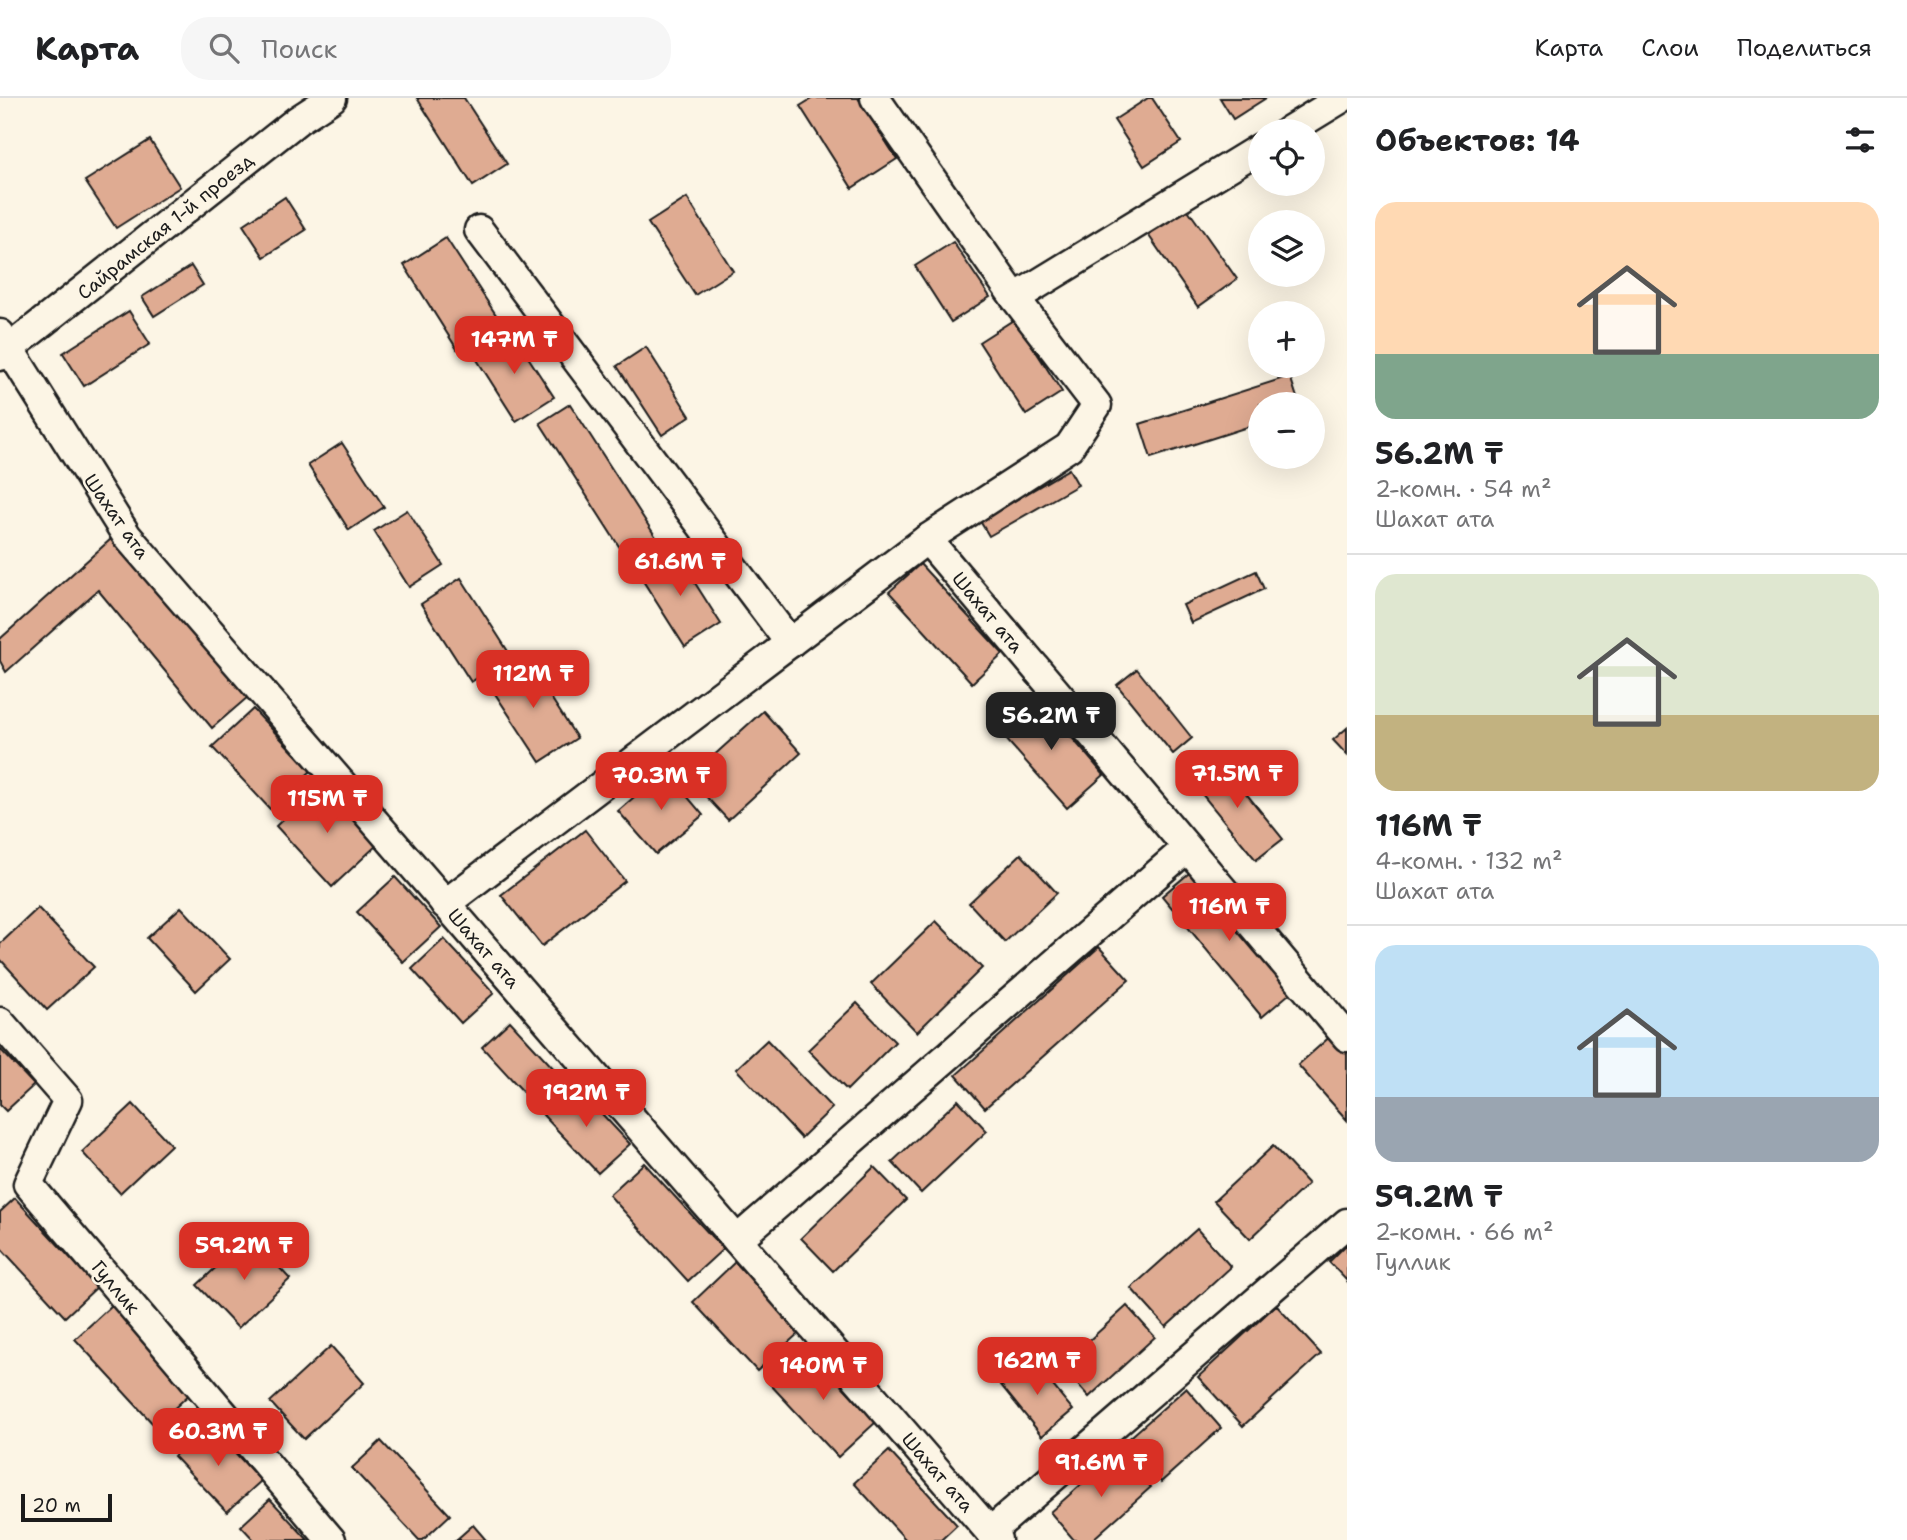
<!DOCTYPE html>
<html lang="ru">
<meta charset="utf-8">
<style>
body{margin:0;font-family:"Shantell Sans",sans-serif;background:#f6f6f6;color:#202124;height:100vh;display:flex;flex-direction:column;font-size:26px;white-space:nowrap}
*{box-sizing:border-box;margin:0}
p{font-size:23px;color:#757577}
.icon{flex:none;width:38px;height:38px;fill:none;stroke:currentColor;stroke-width:2;stroke-linecap:round;stroke-linejoin:round}
.map{position:relative;flex:1;overflow:hidden}
.panel{display:flex;flex-direction:column;background:#fff;width:560px}
.panel>*{flex:none}
.buttons{position:absolute;left:1248px;top:21px;display:grid;gap:14px}
.buttons a{display:grid;place-items:center;width:77px;height:77px;border-radius:50%;background:#fff;box-shadow:0 7px 28px #0002;font-size:35px}
.scale{position:absolute;left:21px;bottom:18px;width:91px;box-sizing:border-box;padding-left:7px;border:4px solid #1c1c1c;border-top:0;font-size:19px;line-height:24px;white-space:nowrap;color:#1c1c1c;-webkit-text-stroke:5px #fcf5e5;paint-order:stroke}
.price{position:absolute;translate:-50% -60px;padding:0 16px;border-radius:14px;background:#d93025;color:#fff;font-size:23px;line-height:46px;filter:drop-shadow(0 2px 4px #0008)}
.price::after{content:'';position:absolute;left:50%;top:42px;width:21px;height:16px;margin-left:-10px;background:inherit;clip-path:polygon(0 0,100% 0,50% 100%)}
.price.selected{background:#222;color:#fff}
ul{padding:0;list-style:none}
li{display:grid;align-content:center;gap:14px;height:371px;padding:0 28px}
li+li{border-top:2px solid #e0e0e0}
li span{display:grid;place-items:center;height:217px;border-radius:21px;color:#555}
li>.icon{margin-inline-start:auto}
span .icon{width:126px;height:126px;fill:#fffc;stroke-width:1}
li b{font-size:30px}
h2{display:flex;justify-content:space-between;align-items:center;height:84px;padding:0 28px;font-size:30px}
header{display:flex;align-items:center;gap:42px;box-sizing:border-box;height:98px;padding:0 35px;background:#fff;border-bottom:2px solid #e0e0e0}
header strong{font-size:33px}
nav{display:flex;gap:38px;margin-inline-start:auto;font-size:24px}
.search{width:490px;height:63px;background:#f6f6f6;display:flex;align-items:center;gap:18px;box-sizing:border-box;padding:0 24px;border-radius:28px;color:#757577;font-size:26px}
main{display:flex;flex:1;min-height:0}
.map>svg:first-child{display:block}
.building{fill:#dfab92;stroke:#1c1c1c;stroke-width:2}
.lines{fill:none;stroke-linecap:round;stroke-linejoin:round}
.street-casing{stroke:#1c1c1c;stroke-width:33}
.street{stroke:#fcf5e5;stroke-width:28}
.labels{text-anchor:middle;stroke-width:5;stroke-linejoin:round;paint-order:stroke}
.street-label{font-size:19px;fill:#1c1c1c;stroke:#fcf5e5}
</style>
<header>
<strong>Карта</strong>
<div class="search"><svg class="icon" aria-label="search" viewBox="0 0 24 24"><circle cx="10" cy="10" r="6"/><path d="M15 15l6 6"/></svg>Поиск</div>
<nav><a>Карта</a><a>Слои</a><a>Поделиться</a></nav>
</header>
<main>
<div class="map">
<svg width="1347" height="1442" viewBox="0 0 1347 1442">
<rect width="100%" height="100%" fill="#fcf5e5"/>
<filter id="ink" filterUnits="userSpaceOnUse"><feTurbulence type="fractalNoise" baseFrequency=".0143" numOctaves="2"/><feDisplacementMap in="SourceGraphic" scale="14" xChannelSelector="R" yChannelSelector="G"/><feConvolveMatrix kernelMatrix="1 2 1 2 8 2 1 2 1" color-interpolation-filters="sRGB"/></filter>
<g filter="url(#ink)">
<g class="building">
<path d="M417 0H464L507 66 473 88Z"/>
<path d="M813 0H858L897 61 852 90 800 8Z"/>
<path d="M1148 0H1152L1181 44 1144 68 1114 22Z"/>
<path d="M1220 0H1266L1233 21Z"/>
<path d="M150 42 180 89 116 130 85 83Z"/>
<path d="M285 99 306 132 264 159 243 127Z"/>
<path d="M687 100 733 173 695 197 648 125Z"/>
<path d="M1186 109 1237 181 1198 209 1147 135Z"/>
<path d="M446 140 500 223 457 251 404 167Z"/>
<path d="M953 144 990 199 951 224 915 168Z"/>
<path d="M191 168 203 187 154 218 142 199Z"/>
<path d="M129 213 150 246 84 288 63 255Z"/>
<path d="M1015 221 1062 294 1026 317 979 244Z"/>
<path d="M511 233 554 299 516 323 474 257Z"/>
<path d="M646 249 690 318 662 337 617 268Z"/>
<path d="M1290 278 1299 306H1260V325L1151 360 1140 326Z"/>
<path d="M570 306 661 447 631 467 540 325Z"/>
<path d="M342 345 384 409 349 432 308 367Z"/>
<path d="M1069 371 1078 387 989 438 980 423Z"/>
<path d="M407 412 443 467 409 489 374 433Z"/>
<path d="M111 441 248 599 212 630 98 492 6 574 0 563V541Z"/>
<path d="M674 452 721 526 685 549 638 475Z"/>
<path d="M920 466 1003 556 972 585 889 494Z"/>
<path d="M1256 473 1264 491 1191 525 1183 507Z"/>
<path d="M461 480 511 558 471 584 421 506Z"/>
<path d="M526 561 577 640 540 664 488 585Z"/>
<path d="M1137 571 1192 640 1173 656 1117 587Z"/>
<path d="M1037 599 1104 677 1067 710 998 632Z"/>
<path d="M253 611 311 673 270 711 212 649Z"/>
<path d="M763 613 801 655 728 722 689 680Z"/>
<path d="M1347 630V657L1333 642Z"/>
<path d="M1219 662 1283 741 1256 762 1192 684Z"/>
<path d="M665 672 703 717 656 756 618 713Z"/>
<path d="M321 685 378 746 332 789 276 728Z"/>
<path d="M585 732 625 783 542 848 501 797Z"/>
<path d="M1021 756 1057 795 1005 844 969 805Z"/>
<path d="M1194 771 1295 891 1262 919 1162 798Z"/>
<path d="M395 779 441 829 403 864 357 814Z"/>
<path d="M181 809 230 861 196 893 147 840Z"/>
<path d="M38 810 94 869 47 912 0 861V846Z"/>
<path d="M936 823 982 870 917 934 871 886Z"/>
<path d="M444 841 494 895 461 925 412 871Z"/>
<path d="M1099 849 1129 882 985 1010 956 977Z"/>
<path d="M857 905 895 944 847 992 808 952Z"/>
<path d="M510 923 556 973 528 999 482 949Z"/>
<path d="M1333 936 1347 951V1022L1298 967Z"/>
<path d="M767 942 832 1010 801 1040 736 971Z"/>
<path d="M0 951 34 987 6 1013 0 1007Z"/>
<path d="M575 987 630 1046 598 1075 543 1017Z"/>
<path d="M958 1002 987 1033 921 1095 892 1064Z"/>
<path d="M133 1006 171 1047 120 1095 82 1054Z"/>
<path d="M1273 1048 1308 1086 1250 1141 1214 1103Z"/>
<path d="M644 1065 723 1151 688 1183 609 1097Z"/>
<path d="M874 1069 906 1102 833 1173 801 1140Z"/>
<path d="M15 1100 97 1189 65 1219 0 1149V1114Z"/>
<path d="M1197 1131 1231 1169 1166 1229 1131 1190Z"/>
<path d="M250 1138 290 1181 238 1230 197 1187Z"/>
<path d="M1347 1146V1183L1329 1164Z"/>
<path d="M735 1164 800 1234 757 1273 693 1204Z"/>
<path d="M112 1207 192 1294 155 1328 75 1241Z"/>
<path d="M1276 1207 1321 1256 1243 1328 1198 1279Z"/>
<path d="M1127 1208 1155 1239 1089 1299 1061 1268Z"/>
<path d="M331 1248 364 1285 304 1341 270 1304Z"/>
<path d="M807 1250 876 1324 838 1359 769 1285Z"/>
<path d="M1031 1261 1073 1312 1042 1338 1000 1286Z"/>
<path d="M1186 1290 1221 1330 1161 1384 1125 1344Z"/>
<path d="M209 1326 261 1383 227 1414 174 1358Z"/>
<path d="M381 1343 450 1417 423 1442H419L352 1370Z"/>
<path d="M889 1353 957 1427 941 1442H906L854 1385Z"/>
<path d="M1119 1353 1151 1389 1092 1442H1074L1050 1414Z"/>
<path d="M270 1401 308 1442H254L241 1428Z"/>
<path d="M473 1427 486 1442H456Z"/>
</g>
<g class="lines">
<defs>
<g id="street">
<path d="M1288 33 1342 0"/>
<path d="M479 132 790 545"/>
<path d="M1015 200 1260 50"/>
<path d="M0 236 127 438 997 1442"/>
<path d="M0 258 298 22 332 0"/>
<path d="M927 441 1347 939"/>
<path d="M445 806 927 441 1069 349 1097 307 1015 200 875 0"/>
<path d="M0 924 68 1002 28 1086 331 1442"/>
<path d="M737 1142 1187 750"/>
<path d="M990 1434 1347 1125"/>
</g>
</defs>
<use href="#street" class="street-casing"/>
<use href="#street" class="street"/>
</g>
</g>
<g class="labels">
<g class="street-label">
<text transform="translate(165 128) rotate(-39)" y="7">Сайрамская 1-й проезд</text>
<text transform="translate(117 418) rotate(55)" y="7">Шахат ата</text>
<text transform="translate(988 514) rotate(50)" y="7">Шахат ата</text>
<text transform="translate(484 850) rotate(49)" y="7">Шахат ата</text>
<text transform="translate(116 1189) rotate(50)" y="7">Гуллик</text>
<text transform="translate(938 1374) rotate(49)" y="7">Шахат ата</text>
</g>
</g>
</svg>
<div class="buttons">
<a><svg class="icon" aria-label="locate" viewBox="0 0 24 24"><circle cx="12" cy="12" r="6"/><path d="M12 2v4M12 18v4M2 12h4M18 12h4"/></svg></a>
<a><svg class="icon" aria-label="layers" viewBox="0 0 24 24"><path d="M12 4l9 5-9 5-9-5zM3 14l9 5 9-5"/></svg></a>
<a>+</a>
<a>−</a>
</div>
<div class="scale">20 m</div>
<b class="price" style="left:514px;top:278px">147M ₸</b>
<b class="price" style="left:680px;top:500px">61.6M ₸</b>
<b class="price" style="left:533px;top:612px">112M ₸</b>
<b class="price selected" style="left:1051px;top:654px">56.2M ₸</b>
<b class="price" style="left:1237px;top:712px">71.5M ₸</b>
<b class="price" style="left:661px;top:714px">70.3M ₸</b>
<b class="price" style="left:327px;top:737px">115M ₸</b>
<b class="price" style="left:1229px;top:845px">116M ₸</b>
<b class="price" style="left:586px;top:1031px">192M ₸</b>
<b class="price" style="left:244px;top:1184px">59.2M ₸</b>
<b class="price" style="left:1037px;top:1299px">162M ₸</b>
<b class="price" style="left:823px;top:1304px">140M ₸</b>
<b class="price" style="left:218px;top:1370px">60.3M ₸</b>
<b class="price" style="left:1101px;top:1401px">91.6M ₸</b>
</div>
<section class="panel">
<h2>Объектов: 14<svg class="icon" aria-label="filters" viewBox="0 0 24 24"><path d="M4 7h16M4 17h16"/><circle cx="9" cy="7" r="2"/><circle cx="15" cy="17" r="2"/></svg></h2>
<ul>
<li><span style="background:linear-gradient(#ffd9b3 70%,#7fa58c 0)"><svg class="icon" aria-label="home" viewBox="0 0 24 24"><path d="M3 11l9-7 9 7M6 9v11h12V9"/></svg></span><div><b>56.2M ₸</b><p>2-комн. · 54 m²</p><p>Шахат ата</p></div></li>
<li><span style="background:linear-gradient(#dfe7d0 65%,#c2b280 0)"><svg class="icon" aria-label="home" viewBox="0 0 24 24"><path d="M3 11l9-7 9 7M6 9v11h12V9"/></svg></span><div><b>116M ₸</b><p>4-комн. · 132 m²</p><p>Шахат ата</p></div></li>
<li><span style="background:linear-gradient(#bfe0f5 70%,#9aa5b1 0)"><svg class="icon" aria-label="home" viewBox="0 0 24 24"><path d="M3 11l9-7 9 7M6 9v11h12V9"/></svg></span><div><b>59.2M ₸</b><p>2-комн. · 66 m²</p><p>Гуллик</p></div></li>
</ul>
</section>
</main>
